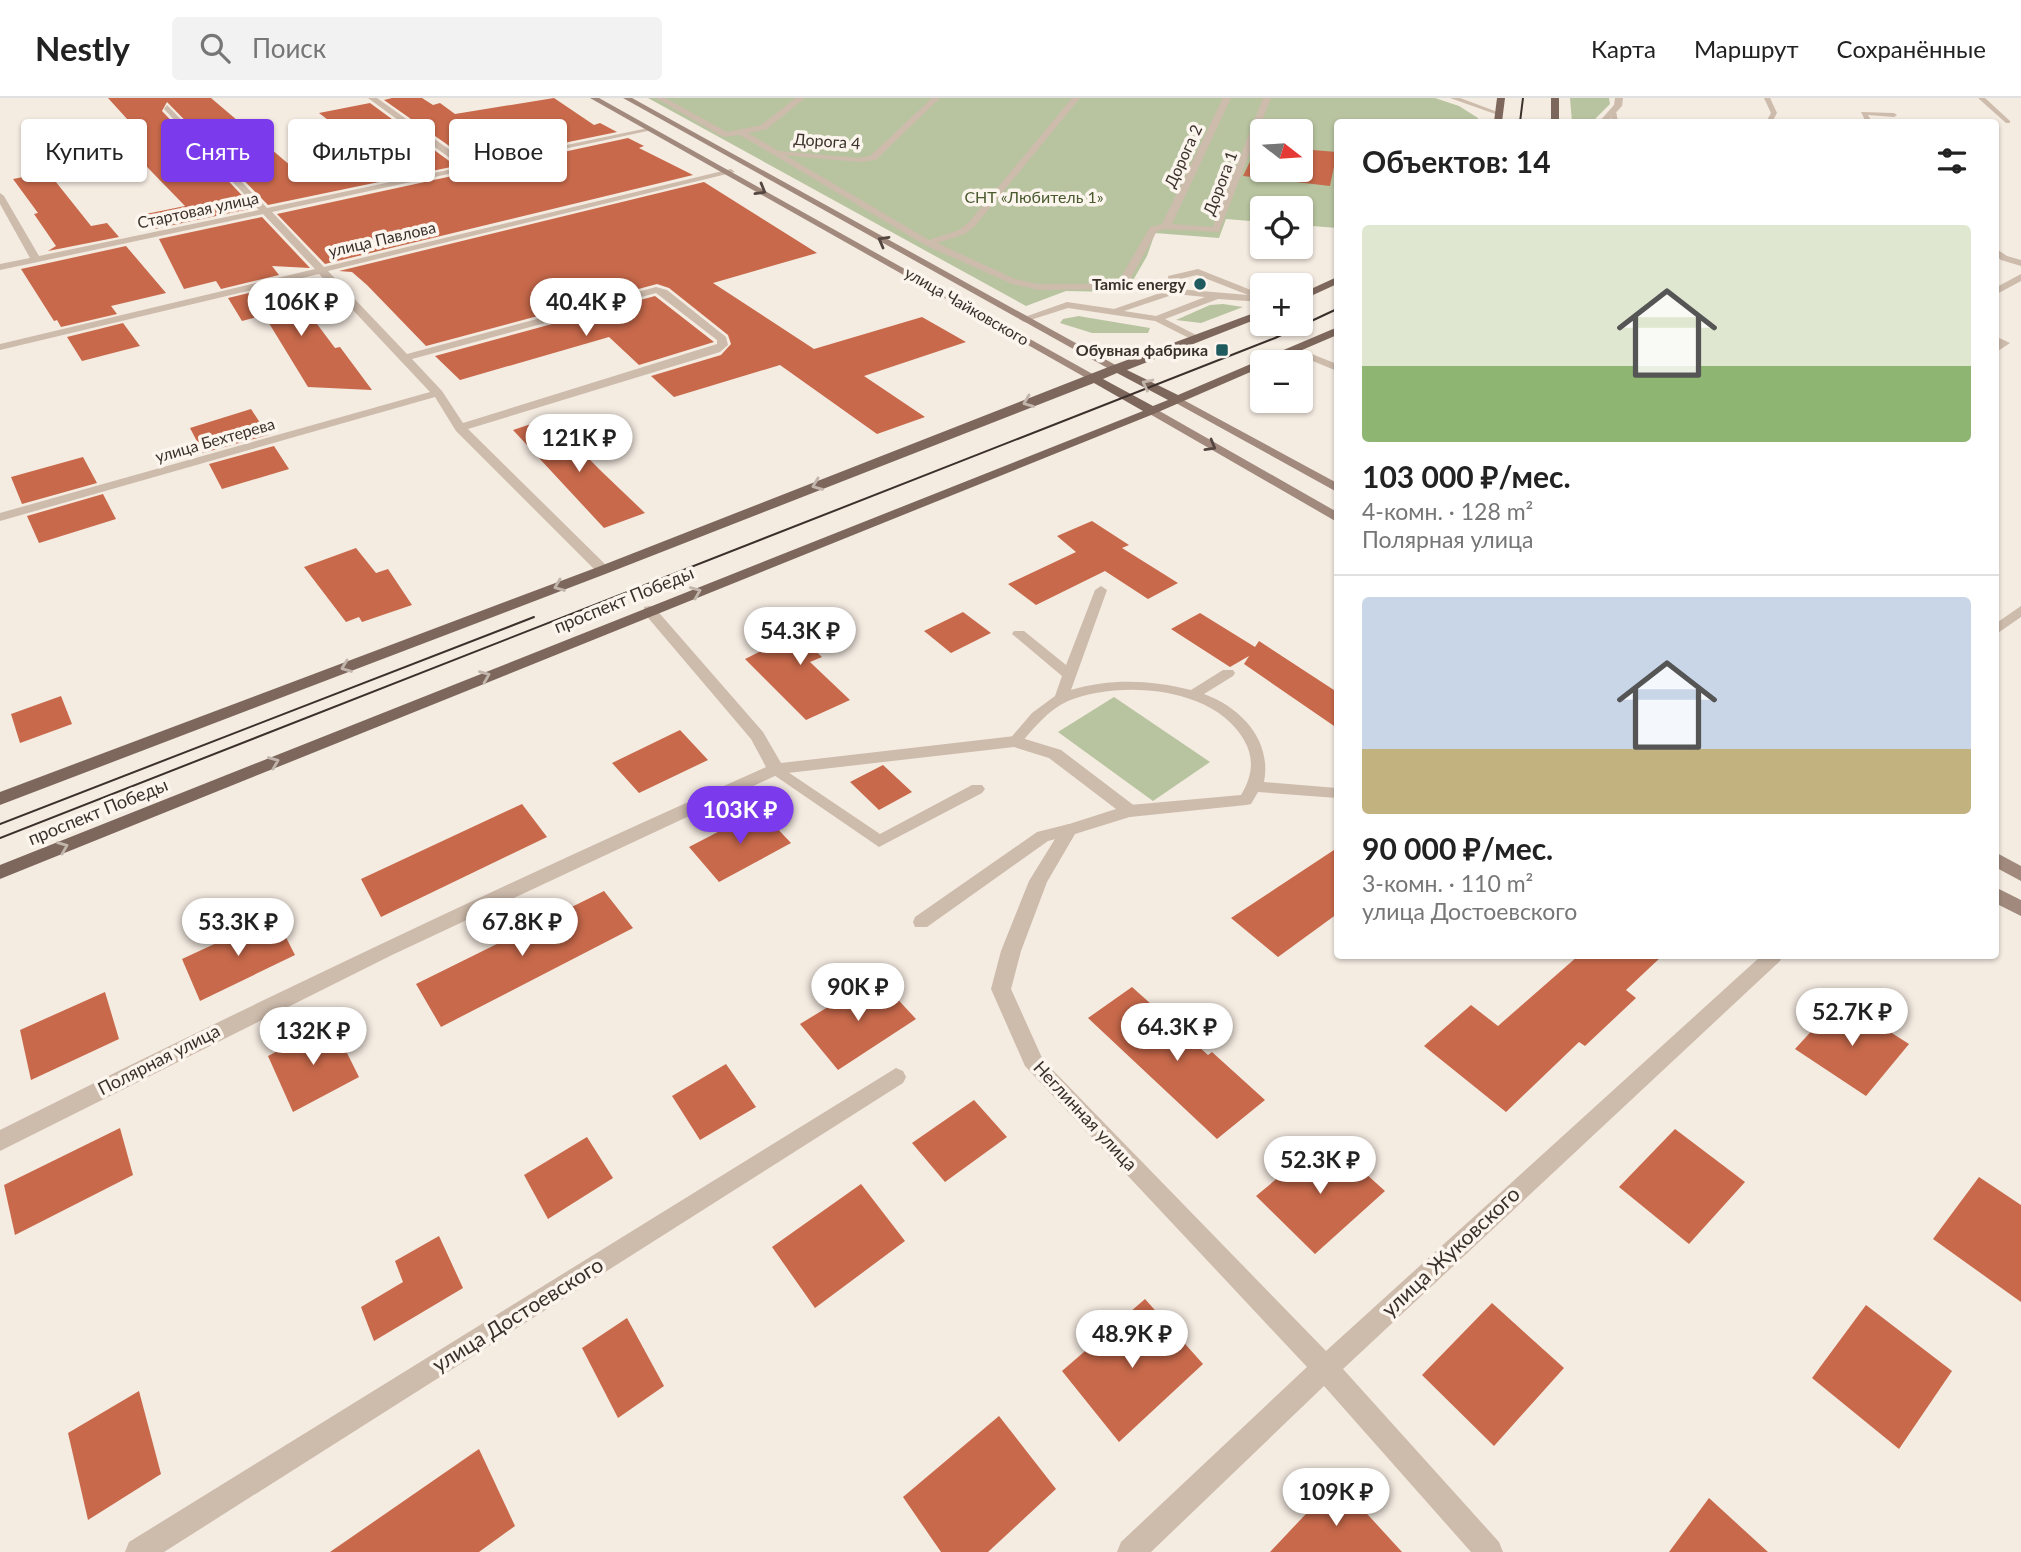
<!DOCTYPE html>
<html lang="ru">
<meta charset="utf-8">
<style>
body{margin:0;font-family:Lato,sans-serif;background:#f2f2f2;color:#222;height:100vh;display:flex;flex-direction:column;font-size:26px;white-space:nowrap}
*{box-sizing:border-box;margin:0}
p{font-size:23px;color:#767676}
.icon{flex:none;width:38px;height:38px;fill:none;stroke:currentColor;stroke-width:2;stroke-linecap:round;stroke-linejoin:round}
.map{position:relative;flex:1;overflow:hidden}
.side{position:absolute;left:1334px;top:21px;width:665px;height:840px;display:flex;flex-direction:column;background:#fff;border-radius:7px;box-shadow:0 2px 5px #0004}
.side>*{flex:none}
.top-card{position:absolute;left:21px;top:21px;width:665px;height:63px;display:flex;gap:14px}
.needle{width:46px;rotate:107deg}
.fabs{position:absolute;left:1250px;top:21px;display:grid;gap:14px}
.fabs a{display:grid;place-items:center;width:63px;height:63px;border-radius:7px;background:#fff;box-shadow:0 2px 5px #0004;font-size:35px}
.price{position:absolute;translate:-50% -60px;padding:0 16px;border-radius:24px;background:#fff;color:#222;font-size:23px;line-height:46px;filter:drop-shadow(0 2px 4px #0008)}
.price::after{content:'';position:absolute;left:50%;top:42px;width:21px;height:16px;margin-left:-10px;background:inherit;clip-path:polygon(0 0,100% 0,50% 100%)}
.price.on{background:#7c3aed;color:#fff}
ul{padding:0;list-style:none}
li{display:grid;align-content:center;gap:14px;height:371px;padding:0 28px}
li+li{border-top:2px solid #e0e0e0}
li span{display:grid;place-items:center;height:217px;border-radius:7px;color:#555}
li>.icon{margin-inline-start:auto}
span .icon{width:126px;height:126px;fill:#fffc;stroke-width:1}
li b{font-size:30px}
h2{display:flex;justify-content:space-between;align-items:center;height:84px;padding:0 28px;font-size:30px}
.tag{padding:0 24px;border-radius:7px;background:#fff;box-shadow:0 2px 5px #0004;font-size:24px;line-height:63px}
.tag.on{background:#7c3aed;color:#fff}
header{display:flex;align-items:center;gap:42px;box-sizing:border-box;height:98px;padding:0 35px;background:#fff;border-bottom:2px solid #e0e0e0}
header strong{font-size:33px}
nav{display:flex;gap:38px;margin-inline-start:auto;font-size:24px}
.search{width:490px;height:63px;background:#f2f2f2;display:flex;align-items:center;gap:18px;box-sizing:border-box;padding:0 24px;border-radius:7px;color:#767676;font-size:26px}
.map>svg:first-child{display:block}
.green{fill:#b8c4a0;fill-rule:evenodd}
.building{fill:#c8694b}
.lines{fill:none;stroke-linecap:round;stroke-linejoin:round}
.lane{fill:#cdbbac;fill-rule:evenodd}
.street{fill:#cdbbac;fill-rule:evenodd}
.secondary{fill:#a18a7d;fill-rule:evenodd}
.primary{fill:#7d675c;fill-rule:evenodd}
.tram{stroke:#3b302b;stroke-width:2}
.oneway{stroke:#544640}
.oneway2{stroke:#c2b5ac}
.poi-dot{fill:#1f5a5e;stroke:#fbf5ee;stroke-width:2.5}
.labels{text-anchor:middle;stroke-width:7;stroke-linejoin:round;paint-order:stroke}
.far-street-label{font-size:16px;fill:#3b302b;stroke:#fbf5ee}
.far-park-label{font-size:16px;fill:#4a5a2e;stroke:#fbf5ee}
.far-poi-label{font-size:16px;font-weight:bold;fill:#3b302b;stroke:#fbf5ee;text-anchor:end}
.street-label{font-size:18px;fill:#3b302b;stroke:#fbf5ee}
.near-street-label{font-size:21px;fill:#3b302b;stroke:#fbf5ee}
</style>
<header>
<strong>Nestly</strong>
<div class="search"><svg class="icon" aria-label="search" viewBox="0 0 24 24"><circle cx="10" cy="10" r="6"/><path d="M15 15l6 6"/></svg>Поиск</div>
<nav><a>Карта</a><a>Маршрут</a><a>Сохранённые</a></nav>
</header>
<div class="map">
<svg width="2021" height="1454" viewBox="0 0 2021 1454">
<rect width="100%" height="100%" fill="#f4ebe1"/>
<g class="green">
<path d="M648 0H1435L1459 8 1478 20V24H1337V130L1300 127V110H1262V124L1226 121 1219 140 1155 135 1147 158 1128 191 1116 194 1066 193 1026 208ZM1262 33H1300V72H1262Z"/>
<path d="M1570 0H1609L1610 6 1592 24H1572Z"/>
<path d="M1223 206 1243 209 1201 225 1176 222 1210 207Z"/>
<path d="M1079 218 1084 219 1150 230 1148 235H1092L1060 225 1063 221Z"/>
<path d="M1114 599 1210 664 1153 703 1058 634Z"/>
</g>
<g class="building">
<path d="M108 0H211L305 80 383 64 319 15 370 5 456 68 268 107 167 4 162 13 254 110 154 131 146 116 185 108 116 37 138 33Z"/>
<path d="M392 0H422L433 7 440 5 455 16 554 0 594 27 600 25 617 34 472 64 384 2Z"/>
<path d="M1271 21 1307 24 1300 46V33H1267Z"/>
<path d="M628 40 644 48 639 50 693 77 325 166 277 116Z"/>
<path d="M1258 47H1262V72H1300V51L1337 54 1330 88 1243 78Z"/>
<path d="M48 74 91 128 107 125 119 139 48 153 56 148 34 116 38 115 13 81Z"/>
<path d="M704 84 817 155 713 185 814 251 922 219 966 244 864 278 925 319 877 336 780 267 674 299 651 278 721 257 731 246 728 237 669 190 657 186 426 248 367 187 352 174 339 173Z"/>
<path d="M262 119 310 170 272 168 279 177 221 191 216 183 184 191 159 141Z"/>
<path d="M126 148 166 195 111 208 117 216 61 229 57 222 54 223 21 171Z"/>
<path d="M287 186 335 250 340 249 372 292 308 289 264 217 242 223 228 200Z"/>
<path d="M655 198 714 244 639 267 609 239 460 282 435 258Z"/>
<path d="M123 225 140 248 82 263 67 239Z"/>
<path d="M251 311 268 337 203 355 190 330Z"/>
<path d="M549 320 600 372 645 415 604 430 513 332Z"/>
<path d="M274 348 289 371 222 391 209 366Z"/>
<path d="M83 359 97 385 22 406 11 379Z"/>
<path d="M103 396 116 421 39 445 27 418Z"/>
<path d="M1092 423 1129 447 1122 450 1178 485 1148 501 1105 473 1036 507 1008 486 1076 454 1057 438Z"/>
<path d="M356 450 376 475 388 471 412 507 362 524 359 519 346 524 304 469Z"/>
<path d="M813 511 837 533 808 546 822 559 810 564 850 602 806 622 745 561 791 538 779 526Z"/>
<path d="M963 514 991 535 951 555 924 533Z"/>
<path d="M1200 515 1255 549 1259 543 1337 594V630L1244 566 1249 558 1230 569 1171 531Z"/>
<path d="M61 598 72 626 20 645 11 616Z"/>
<path d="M680 632 708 662 639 695 612 665Z"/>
<path d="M883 667 912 694 879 712 850 684Z"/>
<path d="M522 706 547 739 381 819 361 781Z"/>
<path d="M760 712 791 745 719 784 689 749Z"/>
<path d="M1337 750V816L1278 859 1231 820Z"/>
<path d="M604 793 633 830 441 929 416 886Z"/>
<path d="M275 818 295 857 200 903 182 861Z"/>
<path d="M1578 858H1662L1626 892 1636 900 1585 948 1579 944 1506 1014 1424 948 1471 907 1498 928Z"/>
<path d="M877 879 916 921 838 972 800 926Z"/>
<path d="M1132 889 1208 957 1212 954 1265 1002 1217 1041 1088 920Z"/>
<path d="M105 894 119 941 31 982 20 932Z"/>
<path d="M1840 902 1909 946 1866 998 1795 951Z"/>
<path d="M332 925 359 979 293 1014 268 958Z"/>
<path d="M726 966 756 1009 700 1042 672 998Z"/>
<path d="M974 1002 1007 1039 945 1084 912 1045Z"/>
<path d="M120 1030 133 1077 15 1137 4 1087Z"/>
<path d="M1675 1031 1745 1084 1689 1146 1619 1089Z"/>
<path d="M587 1039 613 1080 548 1121 524 1077Z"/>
<path d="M1326 1040 1385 1093 1315 1156 1256 1098 1315 1049 1324 1057Z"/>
<path d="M1979 1079 2021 1107V1204L1933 1141Z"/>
<path d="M861 1086 905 1143 815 1210 772 1149Z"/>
<path d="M439 1138 463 1190 374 1243 361 1209 403 1184 395 1163Z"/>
<path d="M1145 1201 1203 1266 1119 1344 1062 1273Z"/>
<path d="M1492 1205 1564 1270 1494 1348 1422 1277Z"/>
<path d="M1866 1207 1952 1273 1899 1351 1812 1280Z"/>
<path d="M627 1220 664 1288 618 1320 582 1250Z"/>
<path d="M139 1293 161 1376 88 1422 68 1335Z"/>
<path d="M999 1318 1056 1391 988 1454H941L903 1399Z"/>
<path d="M479 1351 515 1428 479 1454H330Z"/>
<path d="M1337 1383 1402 1454H1270Z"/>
<path d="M1709 1400 1768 1454H1669Z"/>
</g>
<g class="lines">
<g class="lane">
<path d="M1450 0H1460L1503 16 1498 17Z"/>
<path d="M1764 0H1770L1777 15 1772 24H1766L1771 15Z"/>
<path d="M1978 0H1985L2010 23V25H2006Z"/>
<path d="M1613 11 1616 13 1618 24H1612L1610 13Z"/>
<path d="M1861 14 1894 15 1897 17 1894 19 1868 17 1872 24H1866Z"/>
<path d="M1995 150 2007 158 2021 162V168L2001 162 1995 157Z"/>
<path d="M1198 171 1256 194V198H1262V204L1218 201 1165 221 1198 238 1200 240 1195 243 1155 223 1068 210 1024 224 1019 221 1067 204 1114 211 1169 192 1168 178ZM1197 177 1248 197 1178 191 1176 182ZM1175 196 1205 199 1156 218 1124 213Z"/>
<path d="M2021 176V183L1995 197V190Z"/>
<path d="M1995 238 2010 245 1995 255V247L1998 246 1995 244Z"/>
<path d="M1294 249 1337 266V273L1291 254V250Z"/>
<path d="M1101 488 1107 492 1071 592C1111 580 1151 582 1191 592L1223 572H1233L1235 575 1233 578 1204 596C1242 610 1272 643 1264 684L1337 690V700L1258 694 1251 706 1246 707 1130 719 1124 717 1122 713 1130 707 1241 697C1252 679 1255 661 1244 642 1214 588 1118 582 1068 603 1048 612 1034 630 1020 646H1010L1008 643 1032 615 1055 598 1062 578 1012 536 1014 533H1024L1066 567 1095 492Z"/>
<path d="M2021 508V519L1995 537V526Z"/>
<path d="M776 666 880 736 972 687H982L985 691 982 695 879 749 771 675 768 671 771 667Z"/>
<path d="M1069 726 1077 732 1075 736 1048 743 927 829H915L913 824 915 819 1037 734Z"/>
</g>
<g class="street">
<path d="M368 0H377L471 67 648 30 652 32 272 114 324 169 731 71 735 74 328 173 407 256 656 189 667 192 726 239 728 247 720 254 468 331 608 469V475H598L456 333 435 299 0 423V415L430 294 319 176 0 252V246L315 171 263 116 0 172V166L30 160 0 106V95L4 98 39 158 259 112 164 11 167 7 267 110 462 69ZM656 195 717 242V246L463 325 442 293 412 261Z"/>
<path d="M656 0H665L727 34 761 27 796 0H805L767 31 748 35 779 53 859 60 870 58 932 0H940L876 62 859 64 785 57 929 142 959 132 969 124 1072 0H1080L975 128 965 136 937 145 1015 181 1039 186H1107L1121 179 1150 129 1162 126 1223 0H1231L1172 126 1213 129 1263 0H1271L1219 134 1166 131 1157 133 1129 183 1113 191 1039 192 1012 186 925 147 740 37 723 39Z"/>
<path d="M1615 0H1623L1622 8 1607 24H1599L1614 7Z"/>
<path d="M649 508 654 509 763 634 781 665 1015 638 1061 652 1136 709 1139 713 1136 717 1075 736 1047 784 1021 853 1011 891 1043 962 1326 1253 1761 858H1782L1780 863 1343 1271 1499 1444 1503 1454H1471L1324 1288 1151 1454H1117L1121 1444 1307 1269 1025 968 991 891 1001 853 1029 783 1063 728 1116 711 1049 660 1014 649 779 676 392 857 0 1053V1032C253 905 508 784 766 669L751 641 644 515V509Z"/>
<path d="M896 970 903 973 906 979 903 985 164 1454H125L129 1444Z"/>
</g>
<g class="secondary">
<path d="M590 0H599L1098 279 1088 281Z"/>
<path d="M623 0H632L1121 270 1111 272Z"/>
<path d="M1178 299 1337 385V394L1174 304 1172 302Z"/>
<path d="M1148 311H1156L1337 414V424L1148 315Z"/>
<path d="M1995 754 2021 768V783L1995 769Z"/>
<path d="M1995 789 2021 802V818L1995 805Z"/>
</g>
<g class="primary">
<path d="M1497 0H1505L1502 24H1494Z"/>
<rect x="1551" y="0" width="8" height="24"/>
<path d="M1337 179V186L1300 203V196Z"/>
<path d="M1262 212V219L1127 272 1178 297 1333 231 1337 230V237L1274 264H1262V269L1156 315 0 781V767L1143 313 1094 285 608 475 0 707V694L598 469 1111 268ZM1117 275 1168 302 1153 308 1103 281Z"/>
</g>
<g class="tram">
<path d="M1520 24 1523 0"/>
<path d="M0 726 534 519"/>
<path d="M0 740 1275 240 1337 211"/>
</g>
</g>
<defs><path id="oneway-chevron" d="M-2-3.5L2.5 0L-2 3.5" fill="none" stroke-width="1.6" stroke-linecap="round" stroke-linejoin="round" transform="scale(1.75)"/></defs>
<g class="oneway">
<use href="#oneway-chevron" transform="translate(761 92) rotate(30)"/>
<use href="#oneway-chevron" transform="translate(883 143) rotate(-151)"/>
<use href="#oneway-chevron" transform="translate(1211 348) rotate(30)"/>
</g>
<g class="oneway2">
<use href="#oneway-chevron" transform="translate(1147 286) rotate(-154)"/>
<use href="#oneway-chevron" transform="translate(1028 304) rotate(159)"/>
<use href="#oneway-chevron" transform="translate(817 387) rotate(159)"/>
<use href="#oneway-chevron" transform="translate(559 488) rotate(159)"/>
<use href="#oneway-chevron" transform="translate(696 494) rotate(-22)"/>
<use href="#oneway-chevron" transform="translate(346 569) rotate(159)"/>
<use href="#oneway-chevron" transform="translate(485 578) rotate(-22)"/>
<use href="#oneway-chevron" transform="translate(274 664) rotate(-22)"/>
<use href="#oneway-chevron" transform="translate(63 749) rotate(-22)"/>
</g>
<g class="poi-dot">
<circle cx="1200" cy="186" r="7"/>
<rect x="1215" y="245" width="14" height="14" rx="3.5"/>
</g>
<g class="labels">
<g class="far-street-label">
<text transform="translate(827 43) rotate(4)" y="6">Дорога 4</text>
<text transform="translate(1183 58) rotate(-65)" y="6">Дорога 2</text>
<text transform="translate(1220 85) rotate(-69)" y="6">Дорога 1</text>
<text transform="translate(198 112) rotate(-12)" y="6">Стартовая улица</text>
<text transform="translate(382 141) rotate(-13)" y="6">улица Павлова</text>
<text transform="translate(967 208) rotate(30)" y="6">улица Чайковского</text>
<text transform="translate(215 342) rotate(-16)" y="6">улица Бехтерева</text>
</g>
<g class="far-park-label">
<text x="1034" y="105">СНТ «Любитель 1»</text>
</g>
<g class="far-poi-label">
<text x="1186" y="192">Tamic energy</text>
<text x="1208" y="258">Обувная фабрика</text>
</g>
<g class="street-label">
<text transform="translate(624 502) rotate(-22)" y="6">проспект Победы</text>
<text transform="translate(98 714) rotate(-22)" y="6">проспект Победы</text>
<text transform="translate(159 962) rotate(-27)" y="6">Полярная улица</text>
<text transform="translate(1085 1018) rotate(47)" y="6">Неглинная улица</text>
</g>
<g class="near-street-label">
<text transform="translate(1451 1154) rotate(-43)" y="7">улица Жуковского</text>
<text transform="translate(518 1217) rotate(-32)" y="7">улица Достоевского</text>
</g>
</g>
</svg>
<div class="fabs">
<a><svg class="needle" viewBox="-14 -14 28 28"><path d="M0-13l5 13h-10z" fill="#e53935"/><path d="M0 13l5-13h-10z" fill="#767676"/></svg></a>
<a><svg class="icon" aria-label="locate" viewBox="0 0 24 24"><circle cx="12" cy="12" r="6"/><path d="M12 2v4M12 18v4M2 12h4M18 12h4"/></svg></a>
<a>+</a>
<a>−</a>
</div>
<b class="price" style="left:301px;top:240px">106K ₽</b>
<b class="price" style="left:586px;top:240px">40.4K ₽</b>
<b class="price" style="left:579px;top:376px">121K ₽</b>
<b class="price" style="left:800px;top:569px">54.3K ₽</b>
<b class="price on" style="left:740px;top:748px">103K ₽</b>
<b class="price" style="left:238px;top:860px">53.3K ₽</b>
<b class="price" style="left:522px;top:860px">67.8K ₽</b>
<b class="price" style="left:858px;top:925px">90K ₽</b>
<b class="price" style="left:1852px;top:950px">52.7K ₽</b>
<b class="price" style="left:1177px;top:965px">64.3K ₽</b>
<b class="price" style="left:313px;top:969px">132K ₽</b>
<b class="price" style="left:1320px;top:1098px">52.3K ₽</b>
<b class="price" style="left:1132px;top:1272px">48.9K ₽</b>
<b class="price" style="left:1336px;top:1430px">109K ₽</b>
<div class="top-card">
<a class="tag">Купить</a>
<a class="tag on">Снять</a>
<a class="tag">Фильтры</a>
<a class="tag">Новое</a>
</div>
<section class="side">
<h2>Объектов: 14<svg class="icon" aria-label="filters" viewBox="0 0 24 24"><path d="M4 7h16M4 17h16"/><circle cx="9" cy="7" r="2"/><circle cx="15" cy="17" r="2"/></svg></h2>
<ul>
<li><span style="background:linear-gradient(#dfe7d0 65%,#8fb573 0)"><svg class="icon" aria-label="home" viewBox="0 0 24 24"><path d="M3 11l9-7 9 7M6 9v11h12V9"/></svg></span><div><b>103 000 ₽/мес.</b><p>4-комн. · 128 m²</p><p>Полярная улица</p></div></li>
<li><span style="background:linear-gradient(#c9d6e8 70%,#c2b280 0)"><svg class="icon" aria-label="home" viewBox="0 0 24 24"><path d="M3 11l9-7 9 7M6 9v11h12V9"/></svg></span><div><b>90 000 ₽/мес.</b><p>3-комн. · 110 m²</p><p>улица Достоевского</p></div></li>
</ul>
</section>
</div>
